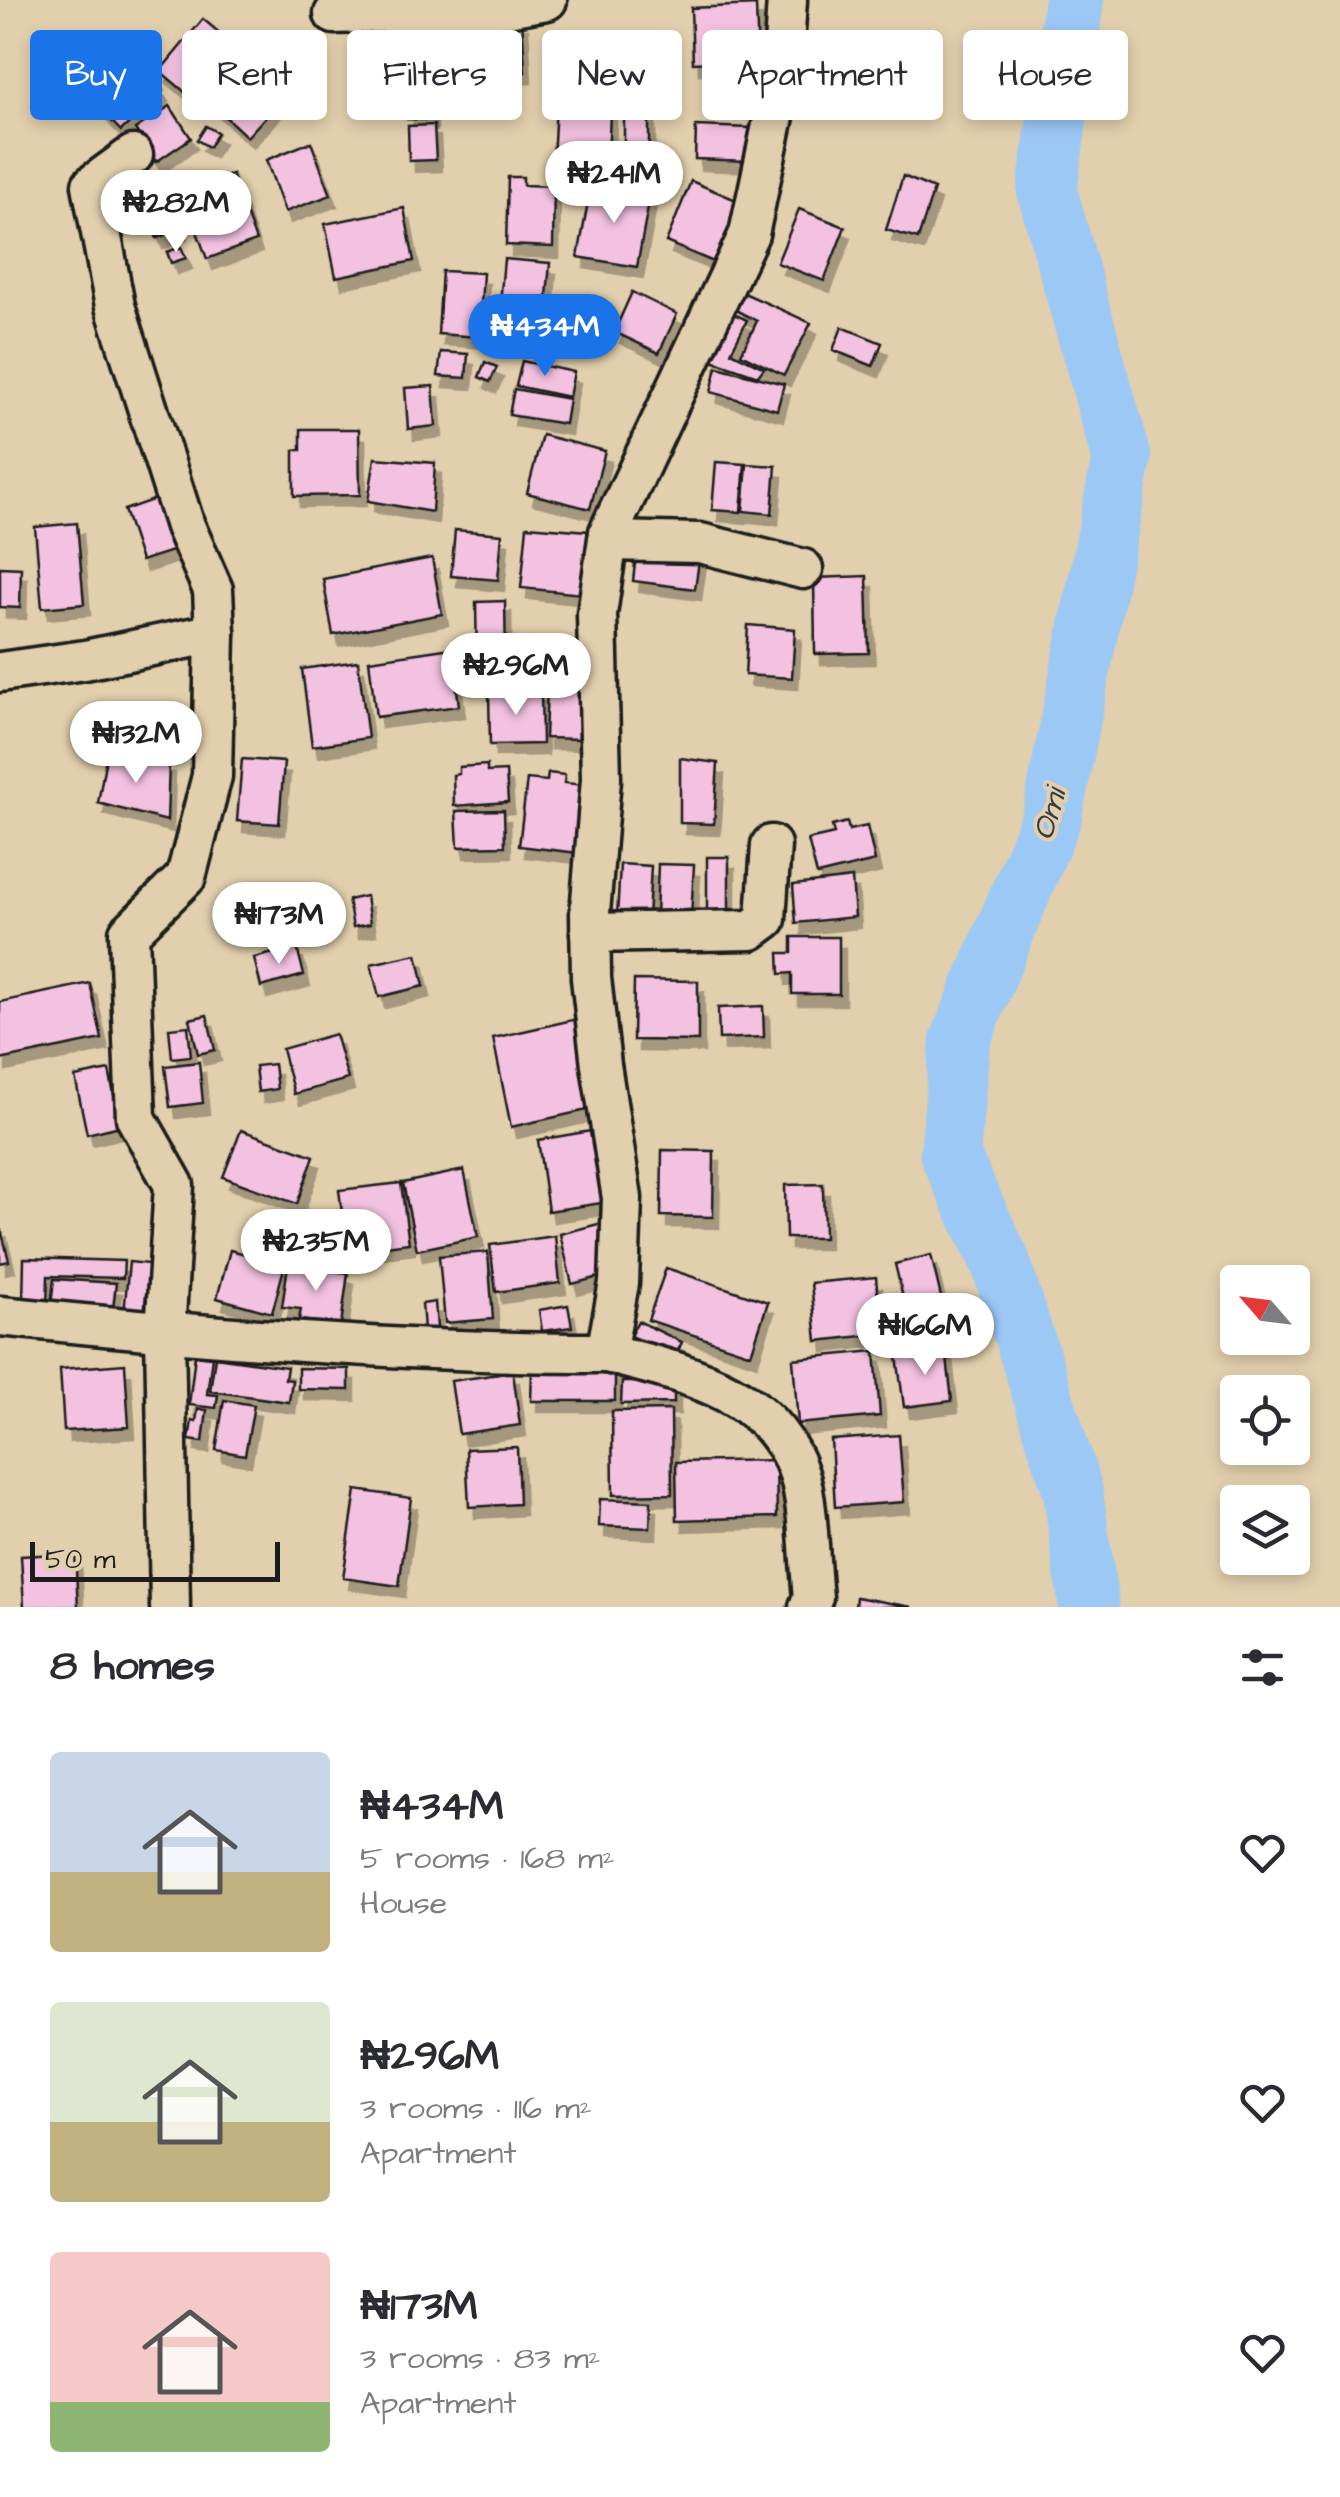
<!DOCTYPE html>
<meta charset="utf-8">
<style>
body{margin:0;font-family:"Architects Daughter",sans-serif;background:#f2f2f3;color:#2b2b33;height:100vh;display:flex;flex-direction:column;font-size:38px;white-space:nowrap}
*{box-sizing:border-box;margin:0}
p{font-size:32px;color:#7c7c81}
.icon{flex:none;width:55px;height:55px;fill:none;stroke:currentColor;stroke-width:2;stroke-linecap:round;stroke-linejoin:round}
.map{position:relative;height:1607px;overflow:hidden}
.sheet{display:flex;flex-direction:column;background:#fff;flex:1}
.sheet>*{flex:none}
.hud{position:absolute;left:30px;top:30px;width:1280px;height:90px;display:flex;gap:20px}
.needle{width:65px;rotate:298deg}
.fabs{position:absolute;left:1220px;top:1265px;display:grid;gap:20px}
.fabs a{display:grid;place-items:center;width:90px;height:90px;border-radius:10px;background:#fff;box-shadow:0 5px 15px #0003;font-size:50px}
.scale{position:absolute;left:30px;bottom:25px;width:250px;box-sizing:border-box;padding-left:10px;border:5px solid #1c1c1c;border-top:0;font-size:28px;line-height:35px;white-space:nowrap;color:#1c1c1c;-webkit-text-stroke:8px #e2cfad;paint-order:stroke}
.price{position:absolute;translate:-50% -85px;padding:0 22px;border-radius:35px;background:#fff;color:#222;font-size:32px;line-height:65px;filter:drop-shadow(0 2px 5px #0008)}
.price::after{content:'';position:absolute;left:50%;top:60px;width:30px;height:22px;margin-left:-15px;background:inherit;clip-path:polygon(0 0,100% 0,50% 100%)}
.price.on{background:#1a73e8;color:#fff}
ul{padding:0;list-style:none}
li{display:flex;align-items:center;gap:30px;height:250px;padding:0 50px}
li span{display:grid;place-items:center;flex:none;width:280px;height:200px;border-radius:10px;color:#555}
li>.icon{margin-inline-start:auto}
span .icon{width:120px;height:120px;fill:#fffc;stroke-width:1}
li b{font-size:42px}
h2{display:flex;justify-content:space-between;align-items:center;height:120px;padding:0 50px;font-size:42px}
.chip{padding:0 35px;border-radius:10px;background:#fff;box-shadow:0 5px 15px #0003;font-size:35px;line-height:90px}
.chip.on{background:#1a73e8;color:#fff}
.map>svg:first-child{display:block}
.lines{fill:none;stroke-linecap:round;stroke-linejoin:round}
.river{stroke:#9cc8f6;stroke-width:60}
.building{fill:#f4c2e1;stroke:#1c1c1c;stroke-width:2.5;filter:url(#shadow)}
.street-casing{stroke:#1c1c1c;stroke-width:45}
.street{stroke:#e2cfad;stroke-width:38}
.labels{text-anchor:middle;stroke-width:8;stroke-linejoin:round;paint-order:stroke}
.water-label{font-size:32px;font-style:italic;fill:#363e48;stroke:#e2cfad}
</style>
<div class="map">
<svg width="1340" height="1607" viewBox="0 0 1340 1607">
<defs>
<filter id="shadow"><feDropShadow dx="6" dy="11" stdDeviation="0" flood-color="#0004"/></filter>
</defs>
<rect width="100%" height="100%" fill="#e2cfad"/>
<filter id="ink" filterUnits="userSpaceOnUse"><feTurbulence type="fractalNoise" baseFrequency=".01" numOctaves="2"/><feDisplacementMap in="SourceGraphic" scale="20" xChannelSelector="R" yChannelSelector="G"/><feConvolveMatrix kernelMatrix="1 2 1 2 8 2 1 2 1" color-interpolation-filters="sRGB"/></filter>
<g filter="url(#ink)">
<g class="lines">
<path class="river" d="M1074 0 1047 191 1122 459 1052 816 960 1041 950 1155 1000 1261 1073 1492 1089 1607"/>
</g>
<g class="building">
<path d="M756 5 758 60 693 63 691 8Z"/>
<path d="M522 18 525 72 475 75 472 21Z"/>
<path d="M203 19 229 41 186 93 160 71Z"/>
<path d="M251 42 296 83 247 137 202 95Z"/>
<path d="M126 52 163 91 121 131 84 92Z"/>
<path d="M557 86 611 88 608 162 553 160Z"/>
<path d="M170 106 191 138 156 162 135 129Z"/>
<path d="M408 110 431 112V120L407 119Z"/>
<path d="M649 111V154L624 153V112Z"/>
<path d="M434 125 436 160 409 161 408 126Z"/>
<path d="M206 126 218 133 209 147 197 140Z"/>
<path d="M696 126 751 128 749 161 695 159Z"/>
<path d="M311 142 331 195 285 212 266 160Z"/>
<path d="M232 174 256 241 207 259 183 193Z"/>
<path d="M903 176 934 189 918 239 886 230Z"/>
<path d="M508 177H523V185L554 186 553 247 506 245Z"/>
<path d="M691 181 741 202 716 263 666 242Z"/>
<path d="M591 185 650 196 637 267 578 257Z"/>
<path d="M173 207 181 228 157 238 148 217Z"/>
<path d="M404 208 414 261 336 277 325 224Z"/>
<path d="M799 209 845 227 824 281 777 263Z"/>
<path d="M181 247 186 258 171 263 167 252Z"/>
<path d="M504 259 550 263 545 318 499 315Z"/>
<path d="M442 271 483 273 479 337 438 334Z"/>
<path d="M632 292 677 314 659 353 614 332Z"/>
<path d="M744 293 811 323 784 375 741 354 757 321 736 310Z"/>
<path d="M732 313 747 320 731 352 764 368 758 376 709 359Z"/>
<path d="M842 327 882 343 873 366 833 350Z"/>
<path d="M441 352 468 354 466 378 438 376Z"/>
<path d="M522 361 574 372 569 397 516 386Z"/>
<path d="M485 362 497 367 490 382 479 377Z"/>
<path d="M717 367 784 384 777 410 711 392Z"/>
<path d="M433 386 436 426 408 429 405 388Z"/>
<path d="M514 389 569 399 565 424 509 415Z"/>
<path d="M301 429H359L360 495 294 496V450H301Z"/>
<path d="M542 435 605 451 590 509 527 493Z"/>
<path d="M375 458 435 463 432 512 368 501Z"/>
<path d="M716 462 745 464 741 512 712 510Z"/>
<path d="M747 464 776 466 772 514 743 511Z"/>
<path d="M155 499 172 551 141 561 124 510Z"/>
<path d="M77 523 84 604 42 608 35 527Z"/>
<path d="M527 526 588 531 582 594 521 588Z"/>
<path d="M455 530 502 534 498 580 451 576Z"/>
<path d="M637 546 700 554 695 589 633 581Z"/>
<path d="M432 558 442 614 333 635 323 579Z"/>
<path d="M0 567 21 568 20 608 0 607Z"/>
<path d="M867 576 869 653 815 654 814 578Z"/>
<path d="M505 601 506 662 477 663 476 602Z"/>
<path d="M748 625 795 629 792 678 745 675Z"/>
<path d="M452 648 459 706 376 717 369 660Z"/>
<path d="M358 661 368 738 312 746 302 669Z"/>
<path d="M547 688 581 689 579 739 545 738Z"/>
<path d="M541 691 542 744 490 745 489 692Z"/>
<path d="M106 757 169 762 167 821 98 803Z"/>
<path d="M680 758 718 763 714 824 680 823Z"/>
<path d="M242 759 284 762 279 824 237 821Z"/>
<path d="M487 765V772L506 771 508 802 454 806 453 775 459 774V767Z"/>
<path d="M548 773 565 775 564 783 595 786 587 854 519 846 527 779 547 781Z"/>
<path d="M504 810 505 846 458 847 456 811Z"/>
<path d="M847 822 849 830 867 826 875 861 817 875 808 840 834 834 832 826Z"/>
<path d="M707 857H729V913L707 914Z"/>
<path d="M620 864 651 866 648 918 617 917Z"/>
<path d="M658 864 694 865 691 918 656 917Z"/>
<path d="M852 878 855 917 796 923 793 885Z"/>
<path d="M366 896 370 924 353 927 348 900Z"/>
<path d="M792 937H839V994H792V973L780 974 779 953H792Z"/>
<path d="M297 947 304 975 261 987 254 958Z"/>
<path d="M417 954 424 986 379 997 371 964Z"/>
<path d="M634 980 698 981V1041L633 1040Z"/>
<path d="M90 983 102 1039 0 1060V1002Z"/>
<path d="M763 1006 764 1037 719 1039 718 1008Z"/>
<path d="M207 1015 215 1050 198 1054 190 1019Z"/>
<path d="M577 1019 596 1108 511 1127 493 1038Z"/>
<path d="M188 1026 191 1056 172 1058 169 1028Z"/>
<path d="M335 1034 348 1079 294 1094 282 1049Z"/>
<path d="M199 1062 203 1103 170 1107 165 1066Z"/>
<path d="M274 1064 277 1089 258 1092 255 1066Z"/>
<path d="M109 1070 120 1126 87 1134 75 1077Z"/>
<path d="M241 1130 314 1156 297 1204 223 1177Z"/>
<path d="M591 1131 602 1203 548 1211 538 1140Z"/>
<path d="M662 1150 714 1151 713 1217 661 1216Z"/>
<path d="M464 1170 478 1237 417 1250 403 1183Z"/>
<path d="M401 1183 409 1243 347 1251 339 1190Z"/>
<path d="M823 1184 824 1238H786L785 1185Z"/>
<path d="M602 1223 615 1273 572 1284 560 1234Z"/>
<path d="M0 1225 9 1261 0 1263Z"/>
<path d="M555 1236 560 1283 496 1292 490 1245Z"/>
<path d="M230 1250 285 1264 272 1313 217 1298Z"/>
<path d="M488 1252 493 1319 445 1323 439 1256Z"/>
<path d="M931 1255 945 1314 909 1322 895 1264Z"/>
<path d="M24 1258 124 1261 123 1278 48 1276 47 1306 23 1305Z"/>
<path d="M129 1262 149 1264 144 1315 124 1313Z"/>
<path d="M288 1265 348 1273 341 1325 299 1320 301 1309 282 1307Z"/>
<path d="M666 1268 768 1302 751 1354 648 1320Z"/>
<path d="M876 1277 881 1334 817 1341 811 1283Z"/>
<path d="M54 1279 116 1283 113 1309 51 1305Z"/>
<path d="M435 1302 438 1340 425 1341 422 1304Z"/>
<path d="M568 1305 572 1327 542 1331 539 1310Z"/>
<path d="M638 1321 682 1342 675 1357 630 1336Z"/>
<path d="M954 1321 956 1333 930 1337 927 1325Z"/>
<path d="M946 1349 952 1401 904 1407 897 1356Z"/>
<path d="M875 1351 880 1416 798 1424 793 1359Z"/>
<path d="M195 1355 212 1357 207 1394 218 1395 216 1408 189 1405Z"/>
<path d="M215 1357 287 1367 285 1379 292 1380 289 1402 210 1391Z"/>
<path d="M125 1364 129 1427 64 1431 60 1369Z"/>
<path d="M298 1368 349 1369V1390L298 1389Z"/>
<path d="M532 1370H615V1401H531Z"/>
<path d="M513 1372 520 1425 459 1434 451 1381Z"/>
<path d="M622 1382H674V1403L621 1404Z"/>
<path d="M224 1400 254 1405 245 1455 216 1450Z"/>
<path d="M198 1409 207 1410 203 1442 189 1440 192 1420 196 1421Z"/>
<path d="M671 1410 672 1494 613 1495 612 1411Z"/>
<path d="M899 1435 904 1502 835 1507 831 1440Z"/>
<path d="M517 1447 519 1504 469 1507 466 1449Z"/>
<path d="M776 1460 777 1517 677 1520 676 1462Z"/>
<path d="M356 1490 411 1498 399 1586 343 1578Z"/>
<path d="M600 1499 651 1501 650 1528 599 1526Z"/>
<path d="M75 1553 78 1607H24L21 1556Z"/>
<path d="M856 1597 912 1607H855Z"/>
</g>
<g class="lines">
<defs>
<g id="street">
<path d="M334 14 501 8 547 0"/>
<path d="M133 155 92 185 115 306 185 526 213 590 215 633 212 776 186 877 129 933 136 1118 174 1185 165 1333 170 1607"/>
<path d="M608 541 700 543 803 569"/>
<path d="M0 672 85 660 215 633"/>
<path d="M590 933 751 930 766 919 771 845"/>
<path d="M0 1316C201 1336 404 1353 606 1353L619 1283 622 1198 601 1065 591 978 590 913 601 779 597 614 609 532 749 234 782 78 787 0"/>
<path d="M606 1353C682 1373 772 1390 799 1474 809 1504 809 1564 813 1597L809 1607"/>
</g>
</defs>
<use href="#street" class="street-casing"/>
<use href="#street" class="street"/>
</g>
</g>
<g class="labels">
<g class="water-label">
<text transform="translate(1048 814) rotate(-74)" y="11">Omi</text>
</g>
</g>
</svg>
<div class="fabs">
<a><svg class="needle" viewBox="-14 -14 28 28"><path d="M0-13l5 13h-10z" fill="#e53935"/><path d="M0 13l5-13h-10z" fill="#7c7c81"/></svg></a>
<a><svg class="icon" aria-label="locate" viewBox="0 0 24 24"><circle cx="12" cy="12" r="6"/><path d="M12 2v4M12 18v4M2 12h4M18 12h4"/></svg></a>
<a><svg class="icon" aria-label="layers" viewBox="0 0 24 24"><path d="M12 4l9 5-9 5-9-5zM3 14l9 5 9-5"/></svg></a>
</div>
<div class="scale">50 m</div>
<b class="price" style="left:614px;top:226px">₦241M</b>
<b class="price" style="left:176px;top:255px">₦282M</b>
<b class="price on" style="left:545px;top:379px">₦434M</b>
<b class="price" style="left:516px;top:718px">₦296M</b>
<b class="price" style="left:136px;top:786px">₦132M</b>
<b class="price" style="left:279px;top:967px">₦173M</b>
<b class="price" style="left:316px;top:1294px">₦235M</b>
<b class="price" style="left:925px;top:1378px">₦166M</b>
<div class="hud">
<a class="chip on">Buy</a>
<a class="chip">Rent</a>
<a class="chip">Filters</a>
<a class="chip">New</a>
<a class="chip">Apartment</a>
<a class="chip">House</a>
</div>
</div>
<section class="sheet">
<h2>8 homes<svg class="icon" aria-label="filters" viewBox="0 0 24 24"><path d="M4 7h16M4 17h16"/><circle cx="9" cy="7" r="2"/><circle cx="15" cy="17" r="2"/></svg></h2>
<ul>
<li><span style="background:linear-gradient(#c9d6e8 60%,#c2b280 0)"><svg class="icon" aria-label="home" viewBox="0 0 24 24"><path d="M3 11l9-7 9 7M6 9v11h12V9"/></svg></span><div><b>₦434M</b><p>5 rooms · 168 m²</p><p>House</p></div><svg class="icon" aria-label="heart" viewBox="0 0 24 24"><path d="M12 20l-8-8c-3-5 5-10 8-4 3-6 11-1 8 4z"/></svg></li>
<li><span style="background:linear-gradient(#dfe7d0 60%,#c2b280 0)"><svg class="icon" aria-label="home" viewBox="0 0 24 24"><path d="M3 11l9-7 9 7M6 9v11h12V9"/></svg></span><div><b>₦296M</b><p>3 rooms · 116 m²</p><p>Apartment</p></div><svg class="icon" aria-label="heart" viewBox="0 0 24 24"><path d="M12 20l-8-8c-3-5 5-10 8-4 3-6 11-1 8 4z"/></svg></li>
<li><span style="background:linear-gradient(#f6c9c9 75%,#8fb573 0)"><svg class="icon" aria-label="home" viewBox="0 0 24 24"><path d="M3 11l9-7 9 7M6 9v11h12V9"/></svg></span><div><b>₦173M</b><p>3 rooms · 83 m²</p><p>Apartment</p></div><svg class="icon" aria-label="heart" viewBox="0 0 24 24"><path d="M12 20l-8-8c-3-5 5-10 8-4 3-6 11-1 8 4z"/></svg></li>
</ul>
</section>
